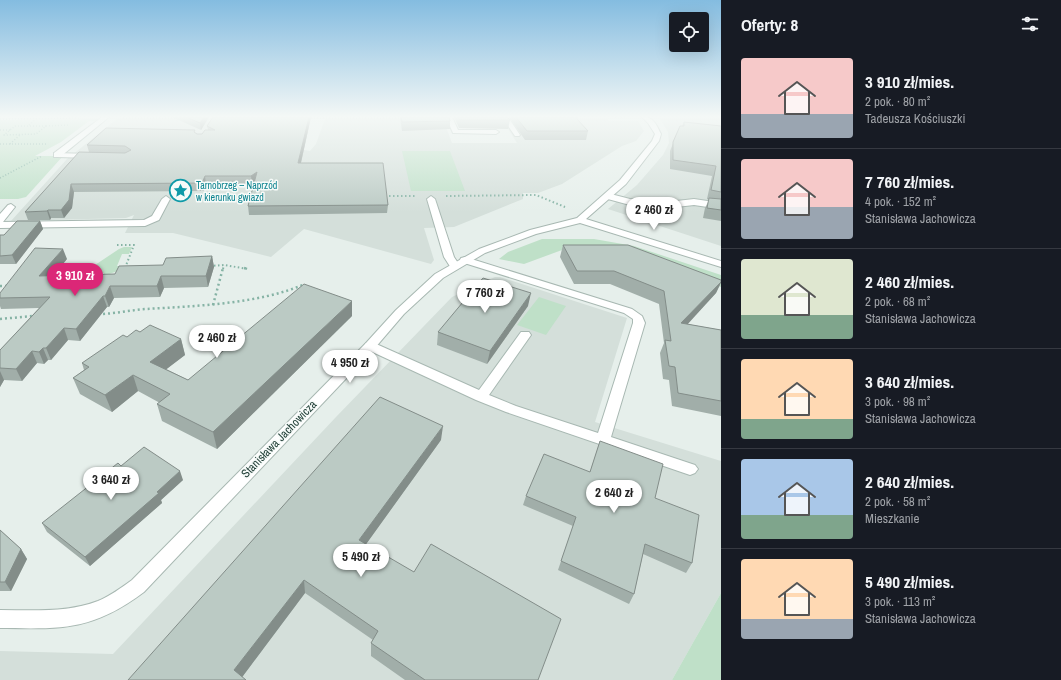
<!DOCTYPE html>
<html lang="pl">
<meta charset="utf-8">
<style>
body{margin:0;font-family:"Archivo Narrow",sans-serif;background:#242831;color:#f1f3f6;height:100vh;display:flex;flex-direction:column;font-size:15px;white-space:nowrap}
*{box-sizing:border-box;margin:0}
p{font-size:13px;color:#9ea1a6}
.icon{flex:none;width:22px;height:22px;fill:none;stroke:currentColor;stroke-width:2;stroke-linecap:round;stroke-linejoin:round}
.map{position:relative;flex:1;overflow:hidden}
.sheet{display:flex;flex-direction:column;background:#171b24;width:340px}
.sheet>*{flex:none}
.fabs{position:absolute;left:669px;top:12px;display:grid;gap:8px}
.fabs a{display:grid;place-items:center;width:40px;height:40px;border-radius:4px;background:#171b24;box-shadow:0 4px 16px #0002;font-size:20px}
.price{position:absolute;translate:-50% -34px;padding:0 9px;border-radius:14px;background:#fff;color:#222;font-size:13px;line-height:26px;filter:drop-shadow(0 1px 2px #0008)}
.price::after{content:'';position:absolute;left:50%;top:24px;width:12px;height:9px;margin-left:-6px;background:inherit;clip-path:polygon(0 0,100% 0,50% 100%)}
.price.on{background:#db2777;color:#fff}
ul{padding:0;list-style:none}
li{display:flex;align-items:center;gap:12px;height:100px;padding:0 20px}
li+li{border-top:1px solid #363941}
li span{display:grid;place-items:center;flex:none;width:112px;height:80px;border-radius:4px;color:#555}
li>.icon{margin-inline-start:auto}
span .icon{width:48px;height:48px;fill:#fffc;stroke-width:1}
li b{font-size:17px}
h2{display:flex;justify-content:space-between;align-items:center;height:48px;padding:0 20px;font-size:17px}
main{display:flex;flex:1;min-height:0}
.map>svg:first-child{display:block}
.built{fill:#d4dfda}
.green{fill:#bfe0c8}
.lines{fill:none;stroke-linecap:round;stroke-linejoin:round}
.service-casing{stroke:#a8b8b2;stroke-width:2}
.minor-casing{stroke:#a8b8b2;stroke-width:2}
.path-far2{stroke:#86b3a5;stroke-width:1.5;stroke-dasharray:1 2;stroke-linecap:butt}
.path-far1{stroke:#86b3a5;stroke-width:2;stroke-dasharray:1.5 2.5;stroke-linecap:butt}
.path{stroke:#86b3a5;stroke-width:2.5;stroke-dasharray:2 3;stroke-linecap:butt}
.service{fill:#fff;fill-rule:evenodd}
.minor{fill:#fff;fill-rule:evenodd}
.wall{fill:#a1aea9}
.shaded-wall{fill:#838d89}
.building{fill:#bbcac4;stroke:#838d89}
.labels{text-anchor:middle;stroke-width:3;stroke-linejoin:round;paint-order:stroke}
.far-culture-label{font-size:10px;fill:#0d838f;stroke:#f7fbf9;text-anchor:start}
.street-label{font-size:12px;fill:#24423a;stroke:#f7fbf9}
</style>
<main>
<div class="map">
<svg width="721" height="680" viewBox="0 0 721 680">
<rect width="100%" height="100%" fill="#e6efeb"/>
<g class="built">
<path d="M664 117H721V246L608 209 637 185 663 155 669 143 668 132 660 119Z"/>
<path d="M204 118 210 119 208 122H280L274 145 310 151 316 144 325 119H443L452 143H517L501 118H606L609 121H638L644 131 636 141 622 146 562 184 538 193H523V199L454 227 424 228 434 260 431 264 304 229 271 257 173 233H125L134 215 126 218 11 221 67 159 117 119Z"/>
<path d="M495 277H500L627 318 595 422 721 461V593L672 680H0V651L113 654 336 417 452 297Z"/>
</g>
<g class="green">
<path d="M100 119 97 121H89L61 142 35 156H63L26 197 18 199H0V120Z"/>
<path d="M402 151H450L465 191H411Z"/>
<path d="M542 239H594L634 246 721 275V287L621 249 562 250 524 264 499 259 508 252Z"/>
<path d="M124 247H132L129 254H122L117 266H124L118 271 103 276 104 273 90 272 89 269 119 249Z"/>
<path d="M539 297 566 306 546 335 517 325Z"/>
<path d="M721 593V680H672Z"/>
</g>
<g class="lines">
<defs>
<g id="service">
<path d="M446 117H452L458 130H496L499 132 496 134 453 133Z"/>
<path d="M502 117H508L520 135 519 136H515Z"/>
<path d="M54 153 92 154 96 156 92 158 57 157H54Z"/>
<path d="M607 193 630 199 659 203 694 199 721 203V209L694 205 659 209 630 205 604 198 603 196Z"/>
<path d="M166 196 170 199 159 220 145 226 0 228V222L144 220 152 216 162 199Z"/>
<path d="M431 196 435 199 454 257 460 266 459 268H451L444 257 427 199Z"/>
<path d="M465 257 632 309 642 316 645 323 611 437 695 465 698 469 695 473 690 475 506 412 476 400 366 349 364 346 366 343H374L479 390 521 332H529L531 335 489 395 516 406 598 433 633 323V319L624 313 461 262 460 260 461 258Z"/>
</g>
<g id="minor">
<path d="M102 117H109L60 157H54V153Z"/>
<path d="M642 117C654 117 656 124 661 134L659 141 626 184 586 219 721 261V267L580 223 536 234 485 253 443 278 404 314 374 349 144 592C92 631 62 629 0 628V610C32 610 67 613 98 601 110 596 121 588 132 580L366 343 396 310 435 274 479 249 530 230 577 218 620 180 652 141 655 134 648 123Z"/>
<path d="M11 204 15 207 3 222 0 223V214L8 205Z"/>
</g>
</defs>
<use href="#service" class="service-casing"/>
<use href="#minor" class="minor-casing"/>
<g class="path-far2">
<path d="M615 117H625"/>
<path d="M123 118H177"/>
<path d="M308 118H403"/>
<path d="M0 119 79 118"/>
<path d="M29 125 37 118"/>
<path d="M15 126H46L36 134 4 135Z"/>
<path d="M46 126 68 125"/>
<path d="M0 130H10"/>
<path d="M0 144H47"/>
<path d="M10 144 21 134"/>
<path d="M0 178 42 156"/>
</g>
<g class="path-far1">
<path d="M389 196H417"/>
<path d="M446 196 536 195 565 207"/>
<path d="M117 245H134L125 268"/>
<path d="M210 266 224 265 248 269"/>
<path d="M223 269 224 265"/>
</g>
<g class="path">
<path d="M244 268 248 269"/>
<path d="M0 286H7"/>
<path d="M213 305 223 268"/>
<path d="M98 314C115 314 130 310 146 309 196 306 259 304 305 284"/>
<path d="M0 319 33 316"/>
</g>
<use href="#service" class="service"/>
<use href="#minor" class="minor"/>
</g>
<g class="wall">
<path d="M172 117H209L201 130Z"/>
<path d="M213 117H311L301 163 388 205 387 213 249 215 248 206 254 182 252 184H206L204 191 74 192 72 208 64 218H51L50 220H28L25 212 89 152 87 145 202 134 208 130 207 126Z"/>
<path d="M400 117H449L450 121V129L402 131Z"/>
<path d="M454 117H507L510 120 508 129 459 128Z"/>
<path d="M509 117H577V119L588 131 586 140H525Z"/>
<path d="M684 122 721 126V221L703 218 705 208 709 200 707 199 712 176 670 169V151L680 126H682Z"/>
<path d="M40 221 43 229 16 264H0V235H4Z"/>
<path d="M563 245 721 280V283L716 293 687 324 721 330V416L672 406 669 380 663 379 660 353 664 343 659 304 610 284H574L560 257Z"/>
<path d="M212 256 214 267 208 287 164 288 160 297 114 298 109 307H107L80 341 68 340 51 360H48L44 364 37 363 22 381 4 380 0 387V350L39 308 1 309 0 306V293L67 259 53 276 115 274Z"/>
<path d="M528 306 487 364 437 345 438 332Z"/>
<path d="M352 316 217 449 162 421 157 404 160 403 138 391 112 412 80 394 73 378 84 370 82 363 127 337 140 332 181 339 185 355 166 369 188 380Z"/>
<path d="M441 440 366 544 538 680H405L371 656V643L373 640 305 593 242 677 128 680Z"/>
<path d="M600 441 655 498 692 563 686 573 643 554 634 594 629 604 558 570 573 526 523 505 526 496 590 472Z"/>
<path d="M121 466 183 480 161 500 162 503 90 566 47 532 42 523Z"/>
<path d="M0 530 21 549 27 559 11 591H0Z"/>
</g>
<g class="shaded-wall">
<path d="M204 117H209L201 130 200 123Z"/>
<path d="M309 117H311L299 171 298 163Z"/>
<path d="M257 172 258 180 252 184 251 176Z"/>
<path d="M205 176 206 184 204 191 202 183Z"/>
<path d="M71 184 74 192 72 208 64 218 61 210Z"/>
<path d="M48 210 51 218 50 220 47 211Z"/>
<path d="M40 221 43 229 16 264 12 255Z"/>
<path d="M63 249 67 259 43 287 39 276Z"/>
<path d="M212 256 214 267 208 287 206 276Z"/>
<path d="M161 276 164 288 160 297 157 286Z"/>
<path d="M721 282 716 293 676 337 681 323Z"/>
<path d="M110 286 114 298 109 307 105 296Z"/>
<path d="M531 293 528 306 487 364 490 351Z"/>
<path d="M103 296 107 307 80 341 76 329Z"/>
<path d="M352 301V316L217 449 213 432Z"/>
<path d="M64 328 68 340 51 360 46 348Z"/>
<path d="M181 339 185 355 155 378 150 362Z"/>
<path d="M43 348 48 360 44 364 39 352Z"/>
<path d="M32 351 37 363 22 381 16 369Z"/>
<path d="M0 371 4 380 0 387Z"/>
<path d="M133 375 138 391 112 412 105 395Z"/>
<path d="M443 426 441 440 359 554V540Z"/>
<path d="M180 471 183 480 161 500 162 503 90 566 85 557Z"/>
<path d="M21 549 27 559 11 591 5 582Z"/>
<path d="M304 580 305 593 240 680 234 670Z"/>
</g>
<g class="building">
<path d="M186 117H204L200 123Z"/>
<path d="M213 117H309L298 163H383L388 205 248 206 257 172 251 176H205L202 183 71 184 69 200 61 210H48L47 211 25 212 79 152 125 153 131 150 125 146 87 145 106 128 195 130 194 132 197 134H202L205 130H215L207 126Z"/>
<path d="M401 117H449L450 121 402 122Z"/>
<path d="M458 117H507L510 120H460Z"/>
<path d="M516 117H577V119L588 131H527Z"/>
<path d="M684 122 721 126V192L711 190 716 166 673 160V142L680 126H684Z"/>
<path d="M709 198 721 199V210L707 208Z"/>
<path d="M17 221H40L12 255 0 256V235H4Z"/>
<path d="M563 245H628L721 280V282L681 323 721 330V401L678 393 675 367 669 366 665 340 671 341 664 291 614 271H577Z"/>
<path d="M35 248 63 249 39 276 115 274 119 266 163 265 166 258 212 256 206 276H161L157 286H110L105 296H103L76 329 64 328 46 348H43L39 352 32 351 16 369 0 368V350L50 297 0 298V293Z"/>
<path d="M483 278 531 293 490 351 438 332Z"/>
<path d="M304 284 352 301 213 432 157 404 170 394 133 375 105 395 73 378 89 367 82 363 123 335 127 337 136 330 140 332 150 325 181 339 150 362 188 380Z"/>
<path d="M380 397 443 426 359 540 414 572 431 544 561 619 538 680H425L371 643 378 631 304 580 234 670 246 680H128Z"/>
<path d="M600 441 663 464 655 498 699 515 692 563 645 544 634 594 561 561 576 517 526 496 544 454 590 472Z"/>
<path d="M144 447 180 471 157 492 159 493 85 557 42 523 118 463 121 466Z"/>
<path d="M0 530 21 549 5 582H0Z"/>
</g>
<linearGradient id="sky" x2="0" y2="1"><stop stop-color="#84bce0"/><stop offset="0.55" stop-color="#f4f8f6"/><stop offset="1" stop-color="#f4f8f6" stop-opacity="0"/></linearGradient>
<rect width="721" height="212" fill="url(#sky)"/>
<defs>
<symbol id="sight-ring" viewBox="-11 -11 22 22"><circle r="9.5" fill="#f7fbf9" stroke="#0f9aa8" stroke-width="1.5"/><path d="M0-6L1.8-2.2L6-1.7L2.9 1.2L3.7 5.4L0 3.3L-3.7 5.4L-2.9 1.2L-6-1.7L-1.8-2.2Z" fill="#0f9aa8"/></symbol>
</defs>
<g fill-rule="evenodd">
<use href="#sight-ring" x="168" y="178" width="25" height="25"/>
</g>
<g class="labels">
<g class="far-culture-label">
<text x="196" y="189">Tarnobrzeg – Naprzód<tspan x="196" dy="12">w kierunku gwiazd</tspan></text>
</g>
<g class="street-label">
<text transform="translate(279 439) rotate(-46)" y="4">Stanisława Jachowicza</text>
</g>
</g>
</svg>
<div class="fabs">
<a><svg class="icon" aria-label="locate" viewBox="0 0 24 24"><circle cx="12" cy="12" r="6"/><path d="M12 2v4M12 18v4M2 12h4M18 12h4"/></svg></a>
</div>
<b class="price" style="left:654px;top:231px">2 460 zł</b>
<b class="price on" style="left:75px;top:297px">3 910 zł</b>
<b class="price" style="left:485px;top:314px">7 760 zł</b>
<b class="price" style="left:217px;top:359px">2 460 zł</b>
<b class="price" style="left:350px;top:384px">4 950 zł</b>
<b class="price" style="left:111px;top:501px">3 640 zł</b>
<b class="price" style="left:614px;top:514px">2 640 zł</b>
<b class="price" style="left:361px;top:578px">5 490 zł</b>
</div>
<section class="sheet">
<h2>Oferty: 8<svg class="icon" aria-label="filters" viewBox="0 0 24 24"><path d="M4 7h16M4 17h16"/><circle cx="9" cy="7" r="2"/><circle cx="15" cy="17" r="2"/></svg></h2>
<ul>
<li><span style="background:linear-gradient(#f6c9c9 70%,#9aa5b1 0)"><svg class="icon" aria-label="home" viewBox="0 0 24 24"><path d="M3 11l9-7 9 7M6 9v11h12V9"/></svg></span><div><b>3 910 zł/mies.</b><p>2 pok. · 80 m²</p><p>Tadeusza Kościuszki</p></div></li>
<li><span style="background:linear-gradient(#f6c9c9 60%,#9aa5b1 0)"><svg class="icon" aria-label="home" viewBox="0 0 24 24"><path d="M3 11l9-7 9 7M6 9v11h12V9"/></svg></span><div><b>7 760 zł/mies.</b><p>4 pok. · 152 m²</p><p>Stanisława Jachowicza</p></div></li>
<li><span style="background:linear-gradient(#dfe7d0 70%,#7fa58c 0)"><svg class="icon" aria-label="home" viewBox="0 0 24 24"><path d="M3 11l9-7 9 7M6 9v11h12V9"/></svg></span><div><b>2 460 zł/mies.</b><p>2 pok. · 68 m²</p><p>Stanisława Jachowicza</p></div></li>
<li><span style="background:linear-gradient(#ffd9b3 75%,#7fa58c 0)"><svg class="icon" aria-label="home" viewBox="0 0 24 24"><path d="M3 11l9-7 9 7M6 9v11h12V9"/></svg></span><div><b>3 640 zł/mies.</b><p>3 pok. · 98 m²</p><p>Stanisława Jachowicza</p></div></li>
<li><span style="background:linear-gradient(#a9c7e8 70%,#7fa58c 0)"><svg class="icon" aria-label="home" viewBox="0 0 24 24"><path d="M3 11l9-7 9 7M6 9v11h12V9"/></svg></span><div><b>2 640 zł/mies.</b><p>2 pok. · 58 m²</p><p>Mieszkanie</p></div></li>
<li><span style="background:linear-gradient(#ffd9b3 75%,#9aa5b1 0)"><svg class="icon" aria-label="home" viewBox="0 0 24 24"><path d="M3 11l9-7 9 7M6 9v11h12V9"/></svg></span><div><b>5 490 zł/mies.</b><p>3 pok. · 113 m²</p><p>Stanisława Jachowicza</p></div></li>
</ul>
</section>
</main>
